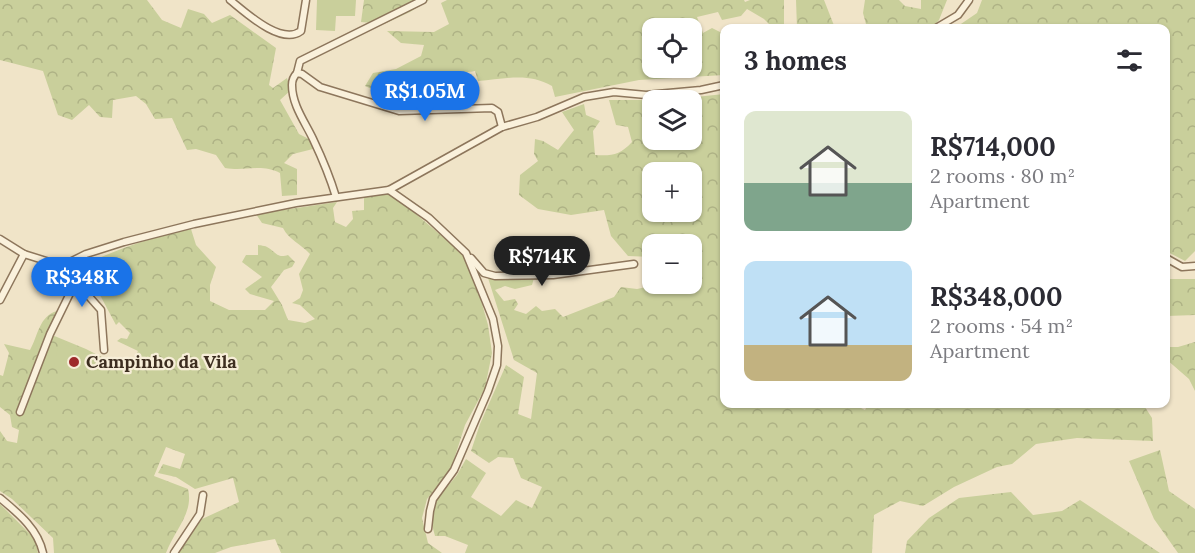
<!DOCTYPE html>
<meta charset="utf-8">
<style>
body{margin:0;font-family:Lora,serif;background:#f2f2f3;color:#2b2b33;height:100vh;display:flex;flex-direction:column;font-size:22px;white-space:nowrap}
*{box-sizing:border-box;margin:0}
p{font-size:20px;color:#7c7c81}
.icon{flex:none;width:33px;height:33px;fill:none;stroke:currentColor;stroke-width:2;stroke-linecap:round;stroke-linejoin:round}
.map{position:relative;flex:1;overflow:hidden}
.panel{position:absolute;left:720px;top:24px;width:450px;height:384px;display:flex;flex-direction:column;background:#fff;border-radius:12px;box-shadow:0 2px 4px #0004}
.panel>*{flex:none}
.controls{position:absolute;left:642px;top:18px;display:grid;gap:12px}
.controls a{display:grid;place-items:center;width:60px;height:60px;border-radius:12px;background:#fff;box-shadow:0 2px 4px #0004;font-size:30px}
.price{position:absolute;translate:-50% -51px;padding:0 14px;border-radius:21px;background:#1a73e8;color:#fff;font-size:20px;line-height:39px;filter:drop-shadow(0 2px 3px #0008)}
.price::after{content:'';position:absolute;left:50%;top:36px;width:18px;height:14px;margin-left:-9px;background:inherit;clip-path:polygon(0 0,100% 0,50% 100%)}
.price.selected{background:#222;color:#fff}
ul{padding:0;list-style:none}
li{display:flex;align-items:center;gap:18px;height:150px;padding:0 24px}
li span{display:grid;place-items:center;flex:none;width:168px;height:120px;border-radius:12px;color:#555}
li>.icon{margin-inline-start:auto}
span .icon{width:72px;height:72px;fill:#fffc;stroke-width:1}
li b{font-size:26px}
h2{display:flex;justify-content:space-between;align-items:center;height:72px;padding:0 24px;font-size:26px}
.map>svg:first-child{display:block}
.forest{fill:url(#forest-crowns);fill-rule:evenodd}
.garden{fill:#c9cf9b}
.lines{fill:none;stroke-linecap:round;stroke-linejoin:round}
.minor-casing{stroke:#8d765c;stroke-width:9}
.minor{stroke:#faf1dc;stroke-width:6}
.poi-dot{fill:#9e2a2b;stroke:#f7eed8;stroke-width:2}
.labels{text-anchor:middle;stroke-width:4.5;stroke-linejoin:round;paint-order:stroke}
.poi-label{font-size:18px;font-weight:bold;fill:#3d2e20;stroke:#f7eed8;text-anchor:start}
</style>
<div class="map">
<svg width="1195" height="553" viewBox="0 0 1195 553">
<defs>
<pattern id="forest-crowns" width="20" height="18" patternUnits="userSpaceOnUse" patternTransform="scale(1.5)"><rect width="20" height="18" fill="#c9cf9b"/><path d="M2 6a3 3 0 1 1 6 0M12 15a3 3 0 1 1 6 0" fill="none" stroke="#aeb285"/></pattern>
</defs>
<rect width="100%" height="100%" fill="#f0e4c8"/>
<g class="forest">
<path d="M0 0H147L162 20 181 28 188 9 204 14 212 23 230 15 276 48 269 85 273 88 287 78 291 90 280 100 299 134 311 140 313 149 293 154 284 163 297 169V195L282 196 280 173C260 163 246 172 225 168L216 155 196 149 187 150 172 118 155 119 146 104 136 96 113 100 112 118 100 117 89 105 72 120 58 115 43 71 0 60Z"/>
<path d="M364 0H429L410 12 384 24 361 22Z"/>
<path d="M447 0H744L745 2 750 0H784V27L771 26 764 19 747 9 741 16 722 20 718 12 697 17 703 33 712 28 724 34V75L639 80 555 97 552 86C528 72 505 79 478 81L475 71 453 74 442 93 429 99 414 91 374 90 365 86 373 73 396 69 421 56 424 45 401 43 387 31 434 32 449 24 441 3ZM652 28H692V68H652Z"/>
<path d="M796 0H824L835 28H797Z"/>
<path d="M865 0H899L905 6 921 9V0H947L939 20 932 28H867L863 13Z"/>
<path d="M982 0H1195V251L1185 261 1166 251V28H955L977 13Z"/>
<path d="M724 94V404H853L865 410 868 404H1143L1152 418 1153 441 1077 438 1036 444 1012 464 997 467 954 487 923 506 900 501 874 515 872 553H465L468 545 445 536H435L430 517 434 503 457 475 466 459 486 473 471 497 501 516 516 500 532 508 542 487 521 478 513 458 498 457 489 463 471 451 480 424 506 365 524 377 518 414 531 419 537 373 514 360 488 278H534L532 285 515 289 505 286 495 290 504 301 515 299 518 304 514 310 526 314 536 306 542 311 555 309 563 317 614 297 621 287 637 289 646 287 647 269 652 273V284H692V244H652V257L628 256 611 236 604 210 571 215 538 209 519 195 520 175 538 161 534 154 535 139 543 141 558 150 574 130 562 112 584 104 586 115 600 121 593 131 595 155C612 156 620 155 632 142L628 127 616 125 609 100H678H652V140H671L672 148H696L693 125H692V100H686V98ZM652 172H692V212H652Z"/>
<path d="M389 194 410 209 463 254 477 286 488 325 492 353 485 388 465 425 451 469 427 499 422 518 428 543 442 553H281L275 539 231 547 215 553H178L202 519 239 502 233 478 195 489 176 477 158 473 163 464 180 469 185 454 166 447 154 476 188 489C194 513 174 531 166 553H54L53 538 12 499 0 491V431L7 441 17 443 19 430 12 427 10 415 0 407V375L3 376 9 353 4 344 30 350C38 336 39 316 57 311L52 335 86 349 127 370 138 351 117 341 121 338 127 339 130 333 119 322 116 325C106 306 95 287 86 266L79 270 87 282 83 284 76 276 74 269C111 252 151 236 191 229L196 245 216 267 210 285V301L229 310H265L274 301 250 294 245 289 262 277 242 262 246 255H258V245C258 245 267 246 267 247 275 251 277 259 288 255L295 262 292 267 284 270 271 287 282 305 288 320 305 323 315 319 300 305 292 303 300 298 303 290 299 274 310 254C301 244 289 240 283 228L262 223 256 214 337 202 333 208 335 222 346 227 353 219 352 211 364 210V196Z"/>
<path d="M1166 279H1195V315L1167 316Z"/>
<path d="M1195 342V391L1189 379 1166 359V347H1178Z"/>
<path d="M1160 450 1169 491 1195 509V553H1178L1154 519 1129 461Z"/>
<path d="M1011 492 1033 515 1062 511 1080 500 1160 553H905L907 541 929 518 959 498Z"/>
<path d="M0 504 35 539 38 553H0Z"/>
</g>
<g class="garden">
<path d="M317 0H356L355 16H336L335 31 316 30Z"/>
<path d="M59 342 97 358 82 376 54 366Z"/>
</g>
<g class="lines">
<defs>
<g id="minor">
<path d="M230 0C245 12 281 46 301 31L306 0"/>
<path d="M936 28 958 15 969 0"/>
<path d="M297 73 300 61 423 0"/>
<path d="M389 190 429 218 466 253 493 319 498 346 497 365 488 391 454 470 433 499 430 511 428 529"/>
<path d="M336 197C330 177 322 158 313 139 305 122 292 105 292 85 292 80 294 76 297 73L302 74 320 87 399 111 492 108 498 112 502 127"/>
<path d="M0 239 24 254 62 266 101 310 104 350"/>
<path d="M471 258 484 273 495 276 553 275 634 264"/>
<path d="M1166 258 1182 267 1195 266"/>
<path d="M62 266 86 254 124 242 194 224 296 203 389 190 502 127 537 117 584 97 614 92 646 95 701 90 724 85"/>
<path d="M0 300 24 254"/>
<path d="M20 412 50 334 75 283"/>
<path d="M0 498C18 513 38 529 43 553"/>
<path d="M174 553 200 514 203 495"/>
</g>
</defs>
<use href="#minor" class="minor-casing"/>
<use href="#minor" class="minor"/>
</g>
<circle class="poi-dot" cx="74" cy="362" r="6"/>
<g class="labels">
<g class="poi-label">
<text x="86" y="368">Campinho da Vila</text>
</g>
</g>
</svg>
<div class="controls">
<a><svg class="icon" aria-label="locate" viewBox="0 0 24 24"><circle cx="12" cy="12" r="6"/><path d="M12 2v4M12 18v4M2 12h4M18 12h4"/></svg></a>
<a><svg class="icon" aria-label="layers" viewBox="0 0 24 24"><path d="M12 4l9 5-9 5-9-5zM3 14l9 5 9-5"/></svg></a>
<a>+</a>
<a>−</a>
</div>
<b class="price" style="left:425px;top:122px">R$1.05M</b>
<b class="price selected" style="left:542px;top:287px">R$714K</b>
<b class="price" style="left:82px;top:308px">R$348K</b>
<section class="panel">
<h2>3 homes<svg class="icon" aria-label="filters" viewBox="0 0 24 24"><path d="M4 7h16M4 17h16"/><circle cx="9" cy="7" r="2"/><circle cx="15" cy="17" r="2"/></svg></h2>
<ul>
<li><span style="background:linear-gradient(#dfe7d0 60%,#7fa58c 0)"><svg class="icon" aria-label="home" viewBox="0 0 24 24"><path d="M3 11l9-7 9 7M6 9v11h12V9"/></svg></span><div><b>R$714,000</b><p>2 rooms · 80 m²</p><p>Apartment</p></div></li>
<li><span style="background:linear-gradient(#bfe0f5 70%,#c2b280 0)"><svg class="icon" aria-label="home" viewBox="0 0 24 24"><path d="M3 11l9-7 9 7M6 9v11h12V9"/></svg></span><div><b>R$348,000</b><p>2 rooms · 54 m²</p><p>Apartment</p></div></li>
</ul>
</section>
</div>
